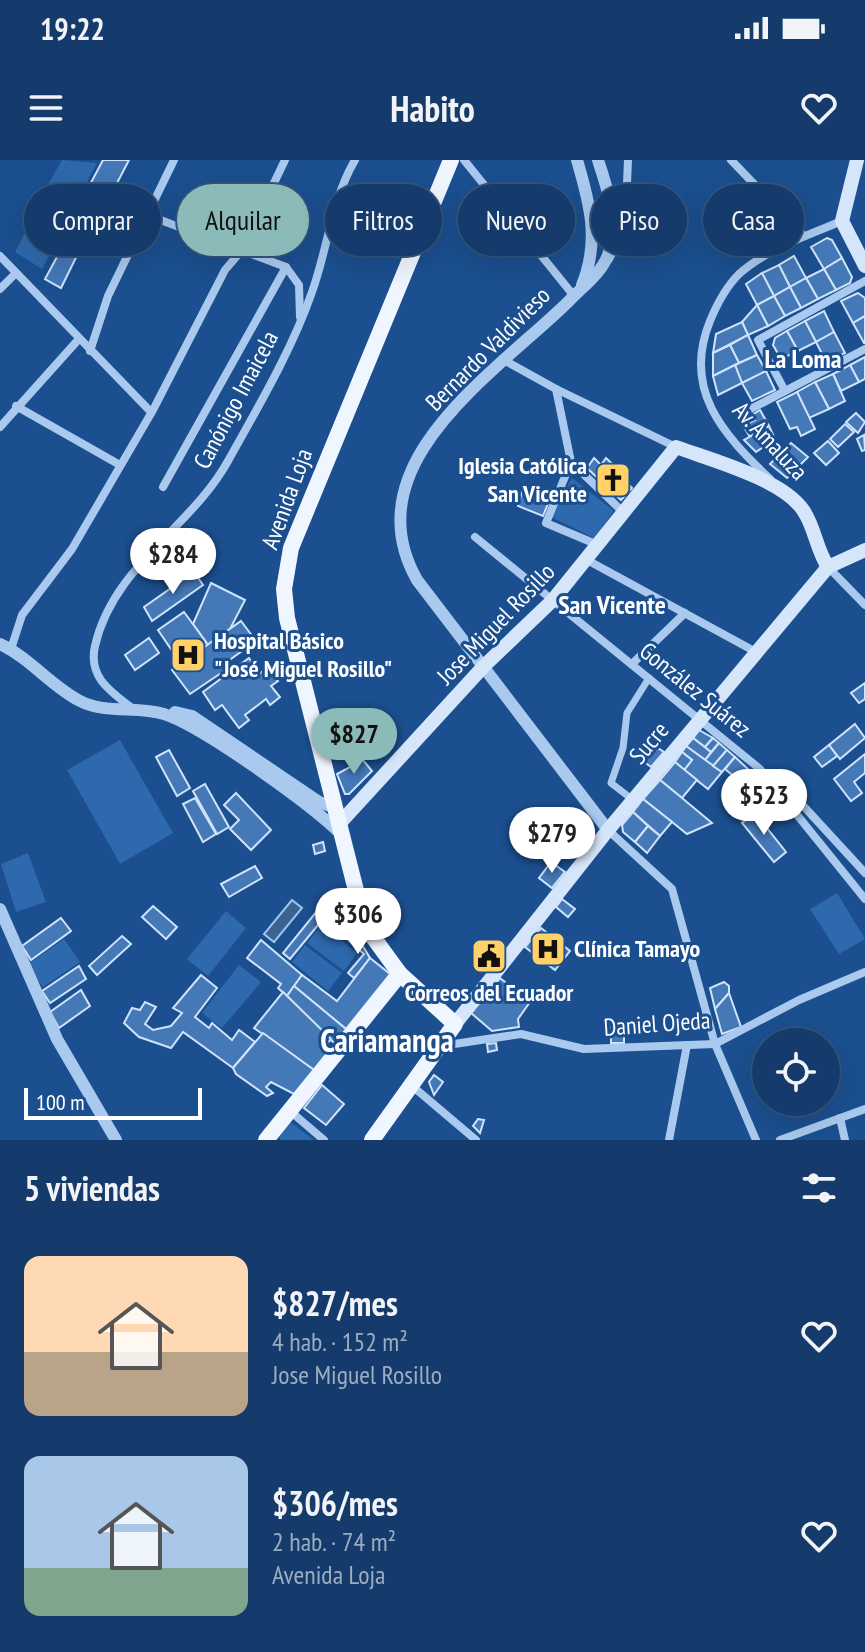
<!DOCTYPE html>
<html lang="es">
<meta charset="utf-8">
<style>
body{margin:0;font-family:"PT Sans Narrow",sans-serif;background:#214673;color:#f1f3f6;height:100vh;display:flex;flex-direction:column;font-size:30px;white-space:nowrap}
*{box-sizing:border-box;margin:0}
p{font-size:26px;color:#9dadc1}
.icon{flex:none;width:44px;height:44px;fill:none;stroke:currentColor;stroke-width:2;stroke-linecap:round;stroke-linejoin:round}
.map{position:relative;height:980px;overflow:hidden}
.side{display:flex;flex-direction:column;background:#143b6b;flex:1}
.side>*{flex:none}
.banner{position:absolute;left:24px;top:24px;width:818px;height:72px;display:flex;gap:16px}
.buttons{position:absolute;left:752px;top:868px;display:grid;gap:16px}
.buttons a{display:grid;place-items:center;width:88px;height:88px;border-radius:50%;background:#143b6b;box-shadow:0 8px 32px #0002,0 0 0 2px #33557e;font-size:40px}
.scale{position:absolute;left:24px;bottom:20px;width:178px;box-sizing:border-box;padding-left:8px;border:4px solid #fff;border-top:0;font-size:22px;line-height:28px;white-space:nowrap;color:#fff;-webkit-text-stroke:6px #1b4f8f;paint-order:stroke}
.price{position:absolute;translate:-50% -68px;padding:0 18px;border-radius:28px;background:#fff;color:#222;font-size:26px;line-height:52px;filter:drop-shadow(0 2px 4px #0008)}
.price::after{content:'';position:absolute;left:50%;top:48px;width:24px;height:18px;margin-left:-12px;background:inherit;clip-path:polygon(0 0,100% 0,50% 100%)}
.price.active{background:#8bbbb9;color:#111}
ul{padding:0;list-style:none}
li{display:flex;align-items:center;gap:24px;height:200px;padding:0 24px}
li span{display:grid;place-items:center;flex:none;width:224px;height:160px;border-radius:16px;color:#555}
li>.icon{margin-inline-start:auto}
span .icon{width:96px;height:96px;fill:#fffc;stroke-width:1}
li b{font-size:34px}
h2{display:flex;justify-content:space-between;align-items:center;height:96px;padding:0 24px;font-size:34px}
.tag{padding:0 28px;border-radius:36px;background:#143b6b;box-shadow:0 8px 32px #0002,0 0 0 2px #33557e;font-size:28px;line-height:72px}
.tag.active{background:#8bbbb9;color:#111}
.status{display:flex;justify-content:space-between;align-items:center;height:56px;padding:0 40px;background:#143b6b;direction:ltr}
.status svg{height:22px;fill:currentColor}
header{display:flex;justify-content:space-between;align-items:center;height:104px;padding:0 24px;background:#143b6b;font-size:36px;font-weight:700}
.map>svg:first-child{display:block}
.green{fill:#2e69ad}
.water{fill:#3c6290;stroke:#9cc4f0;stroke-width:2}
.building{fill:#4478b7;stroke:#cfe3fa;stroke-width:2}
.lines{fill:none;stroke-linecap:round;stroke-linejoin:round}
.pedestrian{stroke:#a9c9ee;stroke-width:7}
.minor{stroke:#a9c9ee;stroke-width:8}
.tertiary{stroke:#a9c9ee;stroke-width:12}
.secondary{stroke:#d6e6fa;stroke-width:14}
.primary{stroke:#f0f6ff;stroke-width:16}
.labels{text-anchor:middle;stroke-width:6;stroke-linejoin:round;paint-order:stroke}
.street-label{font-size:24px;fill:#fff;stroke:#1b4f8f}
.poi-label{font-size:24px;font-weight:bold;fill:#fff;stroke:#1b4f8f;text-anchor:start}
.neighbourhood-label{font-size:26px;font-weight:bold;fill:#fff;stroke:#1b4f8f}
.district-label{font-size:32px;font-weight:bold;fill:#fff;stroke:#1b4f8f}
</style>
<div class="status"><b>19:22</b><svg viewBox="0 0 49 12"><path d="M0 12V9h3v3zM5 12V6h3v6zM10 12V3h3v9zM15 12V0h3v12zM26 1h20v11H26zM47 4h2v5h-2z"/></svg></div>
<header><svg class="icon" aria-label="menu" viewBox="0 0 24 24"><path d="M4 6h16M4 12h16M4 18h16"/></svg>Habito<svg class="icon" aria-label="heart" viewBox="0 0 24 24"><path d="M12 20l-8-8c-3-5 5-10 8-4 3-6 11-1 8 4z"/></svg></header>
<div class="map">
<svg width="865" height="980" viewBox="0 0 865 980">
<rect width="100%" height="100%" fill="#1b4f8f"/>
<g class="green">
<path d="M62 0 97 3 74 46 45 30Z"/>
<path d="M35 54 63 70 42 109 15 92Z"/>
<path d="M572 318 614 351 594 378 551 357Z"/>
<path d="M120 580 173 673 120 704 67 610Z"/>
<path d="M28 693 46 742 16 752 1 704Z"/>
<path d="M837 733 865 779 839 794 810 749Z"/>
<path d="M226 751 246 768 208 816 187 799Z"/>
<path d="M322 764 357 793 344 811 307 783Z"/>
<path d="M64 779 80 802 43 827 27 805Z"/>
<path d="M305 785 342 813 328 831 292 802Z"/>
<path d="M239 805 261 822 222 868 202 853Z"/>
<path d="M290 962 314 980H280L279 975Z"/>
</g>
<path class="water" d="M292 740 302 748 274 782 264 774Z"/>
<g class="building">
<path d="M103 0H129L99 58 78 47Z"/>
<path d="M66 47 94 61 61 128 45 119 72 69 57 62Z"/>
<path d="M827 78 832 80 842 98 824 109 811 87Z"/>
<path d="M794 96 806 118 790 127 779 105Z"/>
<path d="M842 98 852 117 850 123 836 130 824 109Z"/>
<path d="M779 105 790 127 774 136 762 113Z"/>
<path d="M824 109 836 130 818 139 806 118Z"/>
<path d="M762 113 774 136 757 145 746 124Z"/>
<path d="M806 118 818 139 801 148 790 127Z"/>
<path d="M790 127 801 148 785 156 774 136Z"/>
<path d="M858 133 865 138V156L853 163 841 141Z"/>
<path d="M774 136 785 156 768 166 757 145Z"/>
<path d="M757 145 768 166 748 175 742 162Z"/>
<path d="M824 151 834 172 816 182 805 161Z"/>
<path d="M865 156V183H864L853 163Z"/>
<path d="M805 161 816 182 798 191 787 171Z"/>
<path d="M742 162 748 175 713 193 716 174Z"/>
<path d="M787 171 798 191 781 199 773 185 775 178Z"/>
<path d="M834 172 845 193 826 202 816 182Z"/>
<path d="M748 175 757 195 739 203 730 185Z"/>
<path d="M730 185 739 203 713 216V193Z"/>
<path d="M757 195 766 211 742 223 735 205Z"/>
<path d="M865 197V219L859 222 850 205Z"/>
<path d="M735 205 742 223 718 235 713 216Z"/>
<path d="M850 205 859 222 841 231 833 214Z"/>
<path d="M766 211 775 230 752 241 742 223Z"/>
<path d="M833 214 845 241 829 249 815 222Z"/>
<path d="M815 222 829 249 809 258 797 232Z"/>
<path d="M797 232 815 269 801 276 797 267 790 269 777 242Z"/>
<path d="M760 250 769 266 750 277 743 266 755 260 752 255Z"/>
<path d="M856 253 865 262 858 273 846 262Z"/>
<path d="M845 264 854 272 838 287 830 279Z"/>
<path d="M769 266 775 279 756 292 744 280Z"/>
<path d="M864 275 865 290 862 291 857 279Z"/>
<path d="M828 281 839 293 826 305 814 293Z"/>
<path d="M791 283 808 297 787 318 770 304Z"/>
<path d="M594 298 601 305 606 298 628 319 626 322 632 328 621 340 587 308Z"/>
<path d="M524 324 552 334 543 356 518 346Z"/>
<path d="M194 412 203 425 152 461 144 447Z"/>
<path d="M211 423 245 440 230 469 208 485 193 464Z"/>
<path d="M184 452 206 482 179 501 158 470Z"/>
<path d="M241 461 256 481 224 504 227 509 190 534 172 510Z"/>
<path d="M149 478 159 493 135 510 125 495Z"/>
<path d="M249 498 260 513 267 508 278 521 271 526 280 537 270 545 266 539 245 555 249 560 239 568 222 545 215 550 203 532Z"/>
<path d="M865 523V539L859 543 851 533Z"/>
<path d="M855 564 865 578 840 599 829 585Z"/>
<path d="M699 570 713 578 705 587 693 578Z"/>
<path d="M693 578 711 592 705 600 686 586Z"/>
<path d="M713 578 719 583 711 592 705 587Z"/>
<path d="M645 580 664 592 651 607 635 595Z"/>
<path d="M719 583 727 590 713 606 705 600Z"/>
<path d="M829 585 837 596 822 607 814 597Z"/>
<path d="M686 586 722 612 708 629 684 610 692 600 682 592Z"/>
<path d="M169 590 190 628 177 636 156 597Z"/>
<path d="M727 590 735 597 722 612 713 606Z"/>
<path d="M682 592 692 600 684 610 675 602Z"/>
<path d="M865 594V613L854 622 862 633 851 641 834 619Z"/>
<path d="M735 597 748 609 739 621 725 609Z"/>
<path d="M363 600 372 611 349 634H345L337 614Z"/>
<path d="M675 602 697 620 682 638 660 620Z"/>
<path d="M660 620 682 638 712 663 687 674 672 662 643 639Z"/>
<path d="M205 624 229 667 217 674 193 631Z"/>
<path d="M236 633 271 670 251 690 230 669 239 660 224 645Z"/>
<path d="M195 638 216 674 203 682 183 644Z"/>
<path d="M643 639 672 662 660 676 633 652Z"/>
<path d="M633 652 648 666 635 682 623 672 622 665Z"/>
<path d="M755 653 786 692 774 702 742 663Z"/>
<path d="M648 666 660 676 647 693 635 682Z"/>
<path d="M323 682 325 691 315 694 313 685Z"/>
<path d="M551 702 565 712 552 728 539 718Z"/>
<path d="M255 706 262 718 229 737 221 724Z"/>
<path d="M562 739 575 749 568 757 556 747Z"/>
<path d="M153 746 177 767 166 779 142 757Z"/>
<path d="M321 746 342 764 337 770 323 759 290 799 283 793Z"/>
<path d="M61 758 71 771 31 800 22 786Z"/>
<path d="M541 768 570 791 555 810 525 787Z"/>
<path d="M355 773 370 798 354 818 348 813 364 794 347 779Z"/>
<path d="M122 776 131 784 97 815 89 806Z"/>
<path d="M261 780 302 815 287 836 278 828 281 824 247 798Z"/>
<path d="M370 798 390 814 346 869 294 826 302 815 337 841Z"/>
<path d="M79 806 86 819 50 843 42 831Z"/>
<path d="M201 815 217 828 195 857 209 868 212 863 232 880 239 870 255 882 233 908 183 872 171 888 139 877 124 863 132 848 140 850 145 842 156 847 145 864 153 870 171 866 182 853 173 848Z"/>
<path d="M500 818 530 842 518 859 519 867 492 871 471 853Z"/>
<path d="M724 822 729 826V833L715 849 710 828Z"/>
<path d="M294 826 346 869 335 884 287 836Z"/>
<path d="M81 830 90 846 59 868 50 852Z"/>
<path d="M283 832 331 879 325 886 330 890 314 910 254 868Z"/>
<path d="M729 833 741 867 722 874 715 849Z"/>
<path d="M611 867 624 868V883H611Z"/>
<path d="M263 873 314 910 294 934 271 922 266 927 273 933 267 936 236 914 233 908Z"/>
<path d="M496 883 497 890 488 892 487 884Z"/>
<path d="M434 915 443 922 434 935 429 922Z"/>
<path d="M322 925 344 944 326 965 304 948Z"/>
<path d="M478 959 484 960 480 973 473 966Z"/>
</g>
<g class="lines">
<path class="pedestrian" d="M633 640 611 623 623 588 627 553 649 518"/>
<g class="minor">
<path d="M464 0 574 136"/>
<path d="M731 0 804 76"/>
<path d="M147 55 286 107 299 125 300 157"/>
<path d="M0 96 151 252"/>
<path d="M609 99 625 69 628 0"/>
<path d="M0 129 16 113"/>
<path d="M90 191 108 136 174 0"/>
<path d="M502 199 556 229 676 287"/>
<path d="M556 229 571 302"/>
<path d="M785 231 758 180 865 121"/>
<path d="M16 246 120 305"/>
<path d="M747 251 865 189"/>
<path d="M0 267 78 180"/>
<path d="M770 319C723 274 682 230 710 161 717 144 726 127 739 114 767 89 808 75 842 61"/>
<path d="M163 327 286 107"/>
<path d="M475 377 760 609 865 739"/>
<path d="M598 385 546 363 571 302 624 353"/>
<path d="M587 400 756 492"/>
<path d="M828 407 865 445"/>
<path d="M11 489 22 455 72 389 153 250 225 110 242 90 285 0"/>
<path d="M632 504 685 453"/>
<path d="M132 548C110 531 88 517 95 486 113 406 191 368 228 301 258 247 292 190 312 132 328 88 331 41 355 0"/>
<path d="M781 630 797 639 865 713"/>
<path d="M608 670 672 729 715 884 756 980"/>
<path d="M441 886 521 874 584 889 715 884 799 840 865 812"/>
<path d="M411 925 476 980"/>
<path d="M290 951 324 980"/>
<path d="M840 958 845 980"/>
<path d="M669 980 687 885"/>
<path d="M780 980 865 949"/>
</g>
<g class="tertiary">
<path d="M577 0C590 44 600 81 582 125"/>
<path d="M598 0C608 31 620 64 608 95 601 114 582 127 569 141 497 212 351 303 417 420L608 670"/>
<path d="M0 484C30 498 51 526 80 541 105 554 137 546 164 554 202 566 312 645 341 674"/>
<path d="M175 552 192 556 319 642 336 648"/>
<path d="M0 749 57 879 116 980"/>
</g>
<g class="secondary">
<path d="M857 0 842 61 865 106"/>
<path d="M339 664 484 506 553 440 676 287C711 300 782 319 803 350 815 367 816 389 828 407"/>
<path d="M455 864 608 670 828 407 865 390"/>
</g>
<g class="primary">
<path d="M266 980 400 814"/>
<path d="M372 980 455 864 400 814 365 766 287 458 284 429 291 388 451 0"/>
</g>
</g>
<defs>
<symbol id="church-square" viewBox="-11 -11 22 22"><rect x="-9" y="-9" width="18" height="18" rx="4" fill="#ffd166" stroke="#1b4f8f"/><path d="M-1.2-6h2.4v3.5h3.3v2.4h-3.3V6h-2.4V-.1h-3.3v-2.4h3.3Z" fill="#111"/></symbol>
<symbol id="hospital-square" viewBox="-11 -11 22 22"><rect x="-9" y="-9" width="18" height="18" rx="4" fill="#ffd166" stroke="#1b4f8f"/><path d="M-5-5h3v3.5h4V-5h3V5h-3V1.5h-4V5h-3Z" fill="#111"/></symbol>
<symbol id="civic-square" viewBox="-11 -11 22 22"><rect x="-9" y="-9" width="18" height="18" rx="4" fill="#ffd166" stroke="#1b4f8f"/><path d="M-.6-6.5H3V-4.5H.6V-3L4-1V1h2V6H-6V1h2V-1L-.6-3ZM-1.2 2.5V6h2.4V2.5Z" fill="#111"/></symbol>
</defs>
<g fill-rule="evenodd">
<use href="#church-square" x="593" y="300" width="40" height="40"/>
<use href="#hospital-square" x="168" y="475" width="40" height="40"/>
<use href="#hospital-square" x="528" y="769" width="40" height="40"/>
<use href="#civic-square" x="469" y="776" width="40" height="40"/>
</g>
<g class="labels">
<g class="street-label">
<text transform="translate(488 189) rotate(-45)" y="8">Bernardo Valdivieso</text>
<text transform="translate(236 240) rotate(-62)" y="8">Canónigo Imaicela</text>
<text transform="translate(770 281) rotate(47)" y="8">Av. Amaluza</text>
<text transform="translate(287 339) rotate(-70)" y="8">Avenida Loja</text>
<text transform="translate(496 464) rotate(-46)" y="8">Jose Miguel Rosillo</text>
<text transform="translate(695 530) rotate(39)" y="8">González Suárez</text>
<text transform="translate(649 583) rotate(-50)" y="8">Sucre</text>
<text transform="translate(657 864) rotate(-4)" y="8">Daniel Ojeda</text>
</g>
<g class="poi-label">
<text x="587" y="314" text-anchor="end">Iglesia Católica<tspan x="587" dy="28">San Vicente</tspan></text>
<text x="214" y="489">Hospital Básico<tspan x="214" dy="28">"José Miguel Rosillo"</tspan></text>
<text x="574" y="797">Clínica Tamayo</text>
<text x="489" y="841" text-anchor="middle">Correos del Ecuador</text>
</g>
<g class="neighbourhood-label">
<text x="803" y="208">La Loma</text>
<text x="612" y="454">San Vicente</text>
</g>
<g class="district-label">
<text x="387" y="892">Cariamanga</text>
</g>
</g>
</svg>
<div class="buttons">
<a><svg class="icon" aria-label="locate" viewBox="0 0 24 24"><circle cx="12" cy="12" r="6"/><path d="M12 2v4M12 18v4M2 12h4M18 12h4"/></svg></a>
</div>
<div class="scale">100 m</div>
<b class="price" style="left:173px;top:436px">$284</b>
<b class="price active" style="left:354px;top:616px">$827</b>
<b class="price" style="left:764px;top:677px">$523</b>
<b class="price" style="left:552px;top:715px">$279</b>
<b class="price" style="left:358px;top:796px">$306</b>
<div class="banner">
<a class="tag">Comprar</a>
<a class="tag active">Alquilar</a>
<a class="tag">Filtros</a>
<a class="tag">Nuevo</a>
<a class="tag">Piso</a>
<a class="tag">Casa</a>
</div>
</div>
<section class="side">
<h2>5 viviendas<svg class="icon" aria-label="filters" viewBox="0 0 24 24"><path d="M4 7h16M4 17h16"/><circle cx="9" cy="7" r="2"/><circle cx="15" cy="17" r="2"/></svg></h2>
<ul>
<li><span style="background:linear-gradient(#ffd9b3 60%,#b9a48a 0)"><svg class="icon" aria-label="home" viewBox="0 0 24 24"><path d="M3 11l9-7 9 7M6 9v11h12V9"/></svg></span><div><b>$827/mes</b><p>4 hab. · 152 m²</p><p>Jose Miguel Rosillo</p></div><svg class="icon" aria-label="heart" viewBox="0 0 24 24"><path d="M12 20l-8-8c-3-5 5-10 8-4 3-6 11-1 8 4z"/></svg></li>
<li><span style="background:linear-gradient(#a9c7e8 70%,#7fa58c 0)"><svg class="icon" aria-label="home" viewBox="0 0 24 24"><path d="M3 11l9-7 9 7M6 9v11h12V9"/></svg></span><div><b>$306/mes</b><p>2 hab. · 74 m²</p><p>Avenida Loja</p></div><svg class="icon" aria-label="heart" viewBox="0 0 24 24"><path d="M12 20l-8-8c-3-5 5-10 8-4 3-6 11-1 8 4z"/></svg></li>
</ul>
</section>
